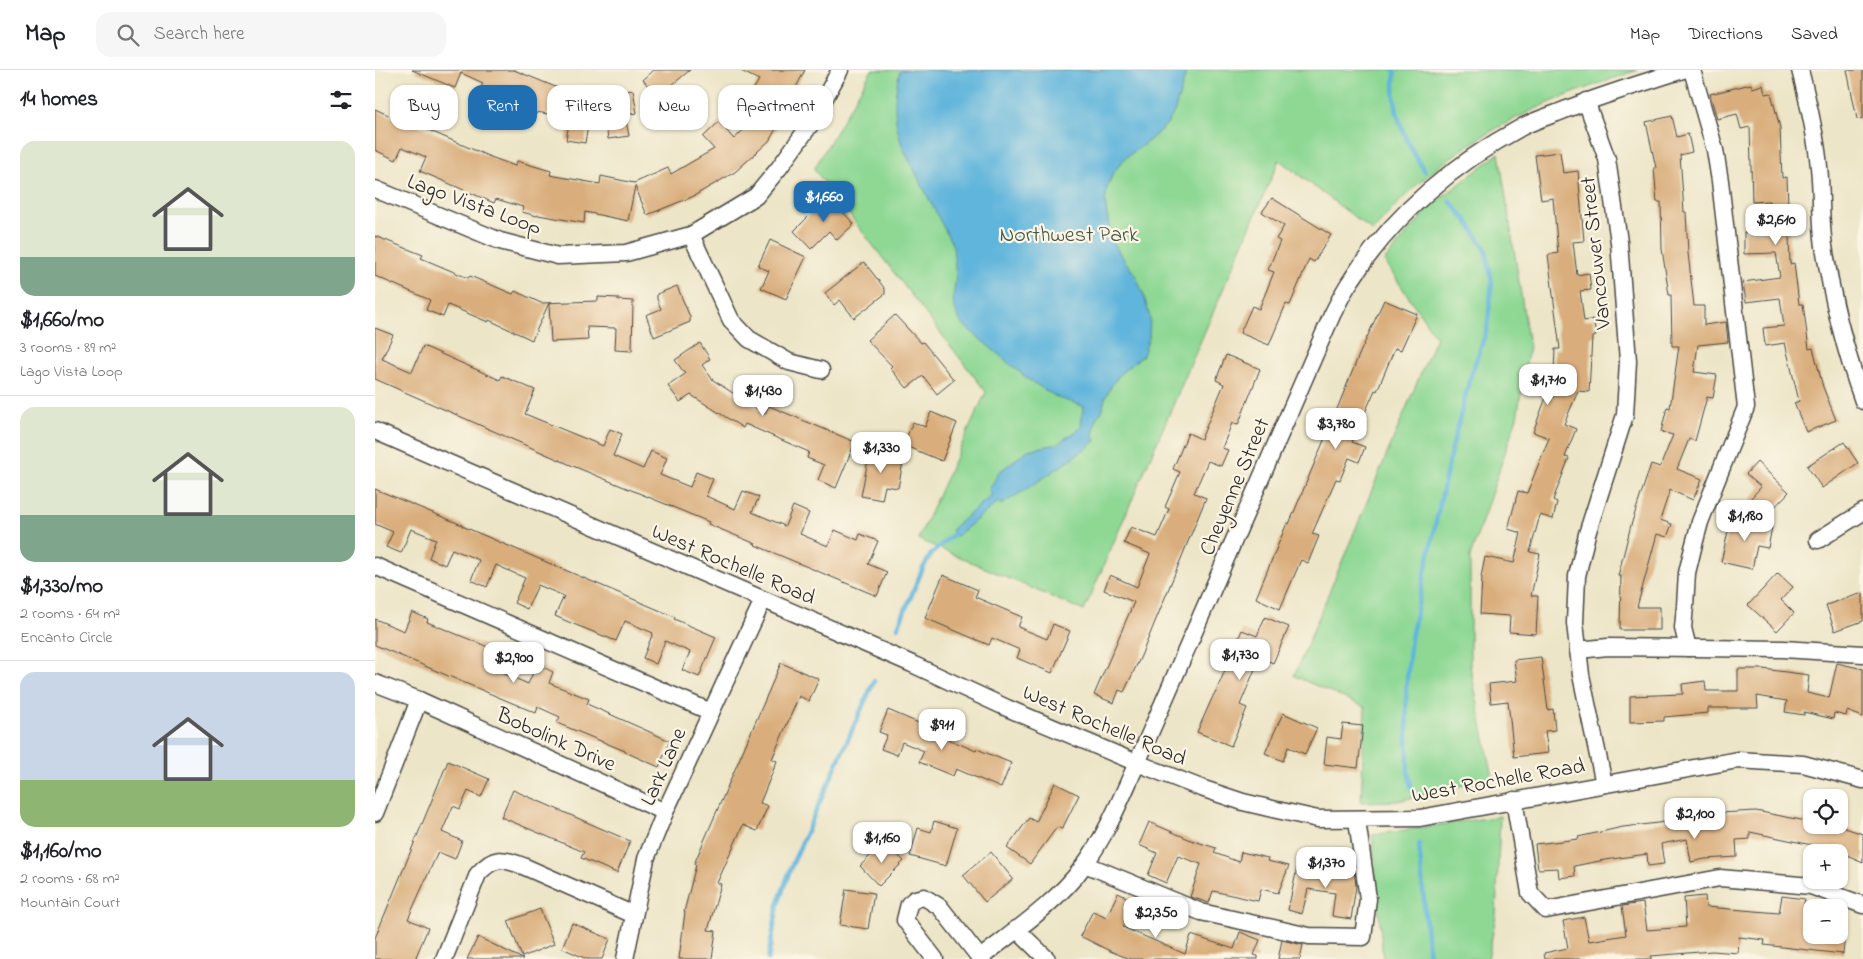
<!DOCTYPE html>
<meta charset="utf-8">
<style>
body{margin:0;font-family:"Indie Flower",sans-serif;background:#f6f6f6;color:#202124;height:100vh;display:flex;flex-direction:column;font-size:19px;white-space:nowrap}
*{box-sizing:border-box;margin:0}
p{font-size:16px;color:#757577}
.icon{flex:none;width:28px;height:28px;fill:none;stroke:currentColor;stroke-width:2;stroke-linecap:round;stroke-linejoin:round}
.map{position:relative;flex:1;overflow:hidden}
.side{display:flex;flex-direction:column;background:#fff;width:375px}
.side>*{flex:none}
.hud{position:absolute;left:15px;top:15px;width:475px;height:45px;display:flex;gap:10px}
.controls{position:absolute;left:1428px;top:719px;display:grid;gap:10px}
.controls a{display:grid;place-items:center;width:45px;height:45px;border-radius:10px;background:#fff;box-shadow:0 1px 4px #0004;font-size:25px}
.price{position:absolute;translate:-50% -42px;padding:0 11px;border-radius:10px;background:#fff;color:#222;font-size:16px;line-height:32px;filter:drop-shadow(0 1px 2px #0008)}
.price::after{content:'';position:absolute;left:50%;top:30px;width:15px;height:11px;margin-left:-8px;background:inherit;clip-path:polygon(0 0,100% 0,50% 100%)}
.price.selected{background:#1f6fb2;color:#fff}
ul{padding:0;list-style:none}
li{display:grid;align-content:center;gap:10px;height:265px;padding:0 20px}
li+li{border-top:1px solid #e0e0e0}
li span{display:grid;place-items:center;height:155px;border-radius:15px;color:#555}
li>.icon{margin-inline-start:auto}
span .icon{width:90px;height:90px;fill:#fffc;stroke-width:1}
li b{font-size:21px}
h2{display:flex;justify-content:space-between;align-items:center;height:60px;padding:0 20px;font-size:21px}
.tag{padding:0 18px;border-radius:15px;background:#fff;box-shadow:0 1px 4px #0004;font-size:18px;line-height:45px}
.tag.selected{background:#1f6fb2;color:#fff}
header{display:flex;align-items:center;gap:30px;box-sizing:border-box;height:70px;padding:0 25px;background:#fff;border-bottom:1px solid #e0e0e0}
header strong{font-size:24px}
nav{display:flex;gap:28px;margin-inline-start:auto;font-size:18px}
.search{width:350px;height:45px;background:#f6f6f6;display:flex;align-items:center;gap:12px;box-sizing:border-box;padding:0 18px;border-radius:15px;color:#757577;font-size:19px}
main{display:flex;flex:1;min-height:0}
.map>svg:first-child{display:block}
.green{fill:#8ed894;stroke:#5c8260}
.water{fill:#60b5dc;stroke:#467084}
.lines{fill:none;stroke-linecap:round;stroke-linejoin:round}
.stream{stroke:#60b5dc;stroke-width:4.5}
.building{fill:#d9ad7b}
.minor-casing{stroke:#484742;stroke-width:19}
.minor{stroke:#fff;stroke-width:16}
.labels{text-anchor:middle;stroke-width:4.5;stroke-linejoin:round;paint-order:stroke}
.street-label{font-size:22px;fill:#2b2b2b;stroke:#fcf5e5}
.park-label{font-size:22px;fill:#445645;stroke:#fcf5e5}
</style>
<header>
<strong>Map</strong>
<div class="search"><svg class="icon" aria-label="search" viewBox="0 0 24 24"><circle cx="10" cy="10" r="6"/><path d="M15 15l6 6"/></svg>Search here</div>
<nav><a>Map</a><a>Directions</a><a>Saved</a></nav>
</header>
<main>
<section class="side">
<h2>14 homes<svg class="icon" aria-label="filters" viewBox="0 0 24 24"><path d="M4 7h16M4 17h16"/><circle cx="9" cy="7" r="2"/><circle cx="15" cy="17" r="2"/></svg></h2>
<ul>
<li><span style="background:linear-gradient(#dfe7d0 75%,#7fa58c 0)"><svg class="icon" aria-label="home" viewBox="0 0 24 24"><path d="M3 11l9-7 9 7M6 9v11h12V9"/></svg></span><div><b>$1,660/mo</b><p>3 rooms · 89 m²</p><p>Lago Vista Loop</p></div></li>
<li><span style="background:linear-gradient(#dfe7d0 70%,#7fa58c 0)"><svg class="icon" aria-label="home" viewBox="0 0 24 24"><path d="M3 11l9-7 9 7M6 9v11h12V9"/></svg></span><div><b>$1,330/mo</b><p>2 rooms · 64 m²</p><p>Encanto Circle</p></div></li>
<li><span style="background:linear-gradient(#c9d6e8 70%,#8fb573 0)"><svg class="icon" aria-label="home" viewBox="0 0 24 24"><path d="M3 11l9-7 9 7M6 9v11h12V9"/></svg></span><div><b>$1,160/mo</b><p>2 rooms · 68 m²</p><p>Mountain Court</p></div></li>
</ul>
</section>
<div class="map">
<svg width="1488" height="889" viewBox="0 0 1488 889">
<rect width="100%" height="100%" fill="#fcf5e5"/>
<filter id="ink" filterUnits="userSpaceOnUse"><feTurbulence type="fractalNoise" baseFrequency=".02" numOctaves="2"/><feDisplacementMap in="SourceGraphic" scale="10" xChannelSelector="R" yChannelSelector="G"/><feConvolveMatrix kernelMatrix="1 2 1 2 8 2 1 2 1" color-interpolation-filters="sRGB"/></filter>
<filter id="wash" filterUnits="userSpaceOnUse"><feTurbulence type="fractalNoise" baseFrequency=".0096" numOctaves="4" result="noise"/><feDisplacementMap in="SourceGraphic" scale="20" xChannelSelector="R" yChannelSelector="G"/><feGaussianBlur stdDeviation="1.12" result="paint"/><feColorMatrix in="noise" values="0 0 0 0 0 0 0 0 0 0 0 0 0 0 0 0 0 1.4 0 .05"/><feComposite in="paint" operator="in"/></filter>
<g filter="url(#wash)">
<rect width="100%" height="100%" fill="#ece5c7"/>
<g class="green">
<path d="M497 0H1263C1155 36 1073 71 998 161L904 90 709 541 543 469 611 322 439 99Z"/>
<path d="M1124 83 1154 276 1142 347 1095 487V596L1118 708 1023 731 986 732 990 637 919 606 1061 267 1009 191 1055 137Z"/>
<path d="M1125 746 1121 845 1113 889H1008L997 765Z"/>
</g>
<path class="water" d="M525 0H812L800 40 793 53 775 70 750 88 738 103 732 118 730 132 736 167 745 184 761 206 769 226 775 248 774 268 768 285 746 303 737 315 730 328 727 342 722 346 718 365 721 371C690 394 659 415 626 435L623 432 582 466 577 465V459L617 425 614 420 624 402 653 380 682 374 706 358 708 336 683 328 654 310 586 253 579 237 578 228 581 206 578 176 528 78C518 49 518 29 525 0Z"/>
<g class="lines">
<g class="stream">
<path d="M1020 0C1015 40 1029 69 1050 102"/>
<path d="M523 557 548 498 556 484 581 462"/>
<path d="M1036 717 1033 700 1031 619 1036 568 1076 382 1095 308 1112 259 1117 213 1111 180 1092 151 1075 131"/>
<path d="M1044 774 1054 889"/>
<path d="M393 889 403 834 416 797 499 611"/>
</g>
</g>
<g id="blocks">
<g class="building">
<path d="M37 0H139L183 18 218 25 210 73 191 70 195 48 162 42 157 52 120 36 118 41 99 33 108 13 86 3 80 18Z"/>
<path d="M279 0H315L285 25H281L268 10Z"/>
<path d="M364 0H430L413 33 415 35 394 71 360 102 317 127 272 145 260 116 253 151 210 142 209 153 163 145 162 146 147 142 148 137 121 129 119 133 45 101 51 87 27 77 21 90 0 80V39L20 48 21 46 113 86 140 96 142 91 176 101 175 105 225 114 226 106 259 113 293 98 296 104 339 79 328 67 344 52 359 69 385 44 369 35 384 10Z"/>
<path d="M1472 0H1488V48L1482 49Z"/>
<path d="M1376 14 1377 18 1388 15 1390 24 1396 23 1405 58 1407 108 1412 107 1415 194 1419 193 1424 234H1428L1434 279 1438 278 1448 317 1461 350 1431 362 1419 333 1424 331 1410 273 1390 276 1388 258 1409 256 1405 228 1371 232 1368 212 1405 207 1401 183 1369 184V162H1394V131L1377 132 1375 57 1366 59 1362 44 1342 49 1335 24Z"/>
<path d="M258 20 262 43 250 45 254 66 233 69 226 25Z"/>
<path d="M1297 46 1302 67 1313 64 1317 82 1305 85 1309 142H1311L1313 183 1319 236H1329V255L1351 252 1353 272 1323 275 1319 302 1342 305 1338 328 1332 327 1320 371 1314 369 1302 399 1327 409 1318 430 1295 420 1285 450 1297 454 1292 467 1282 464 1262 537H1285V560H1245L1246 506H1243L1256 455 1276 394 1285 397 1298 365 1286 362 1292 337 1295 338 1304 276H1297L1296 225H1294L1287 179 1286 132H1282L1279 98H1281L1271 52Z"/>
<path d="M1185 82 1188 103 1203 101 1209 171 1198 172 1202 205 1214 203 1216 220 1205 221 1209 251 1218 249 1221 266 1217 267 1214 322 1203 321 1189 354 1201 359 1190 387 1194 388 1178 430 1182 432 1178 449 1165 445 1155 482 1165 484 1156 526H1163L1161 564 1134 562 1135 546 1105 544 1107 507H1106L1110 487 1139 493 1146 463 1133 459 1143 421 1152 423 1174 368 1158 362 1172 325 1178 328 1180 279H1185L1173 185 1183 183 1178 128 1166 130 1160 85Z"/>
<path d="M452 125 479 154 462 170 454 161 436 179 419 161 441 139 439 137Z"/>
<path d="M897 128 956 165 939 192 934 189 915 235 911 234 894 275 865 263 877 236 884 239 899 202 893 200 905 171 901 169 909 156 887 142Z"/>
<path d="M0 166 48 185 46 188 93 208 95 206 138 224 140 221 166 233 223 231V227L243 228V230L258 231 257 281 240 280 241 258 212 257 213 270 176 272 174 233 157 270 114 250 113 252 73 235 68 247 51 240 55 230 0 206Z"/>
<path d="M395 170 431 187 411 229 386 218 394 201 383 196Z"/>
<path d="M489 192 510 219V224L479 248 465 230 459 235 450 223Z"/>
<path d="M302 216 315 247V252L279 267 271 245 286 239 282 229V224Z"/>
<path d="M1009 230 1042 244 1026 280 1020 278 1002 321 1000 320 977 372 990 377 984 392 974 388 965 410 961 409 937 464 944 466 933 493 926 490 905 539 881 528 912 453 914 454 955 356 984 285Z"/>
<path d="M520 245 546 273 548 272 579 310 562 324 548 306 532 318 515 298 517 296 492 270Z"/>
<path d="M0 258 18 265 7 289 37 302 48 276 125 310 127 306 160 320 150 344 228 376 235 359 247 364 238 386 268 399 276 381 292 388 285 405 315 417 321 402 338 409 331 426 360 439 368 421 384 427 377 442 410 456 418 436 434 443 425 464 453 476 460 460 483 470 485 464 503 471 493 494 512 502 502 526 380 475 381 474 333 454 334 452 198 396 0 309Z"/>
<path d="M325 273 335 289 327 295 338 310 390 344 394 336 480 372 461 418 443 410 449 395 432 388 434 382 370 354 368 358 316 325 305 332 293 316 310 304 300 290Z"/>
<path d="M851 285 885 299 863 355 857 353 847 378 853 380 846 396 833 391 819 423 831 428 766 586 749 622 744 620 739 633 719 625 759 532 729 520 735 505 762 517 775 484 749 473 756 457 782 467 794 439 790 437 805 402 798 399 813 363 826 369 849 314 841 310Z"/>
<path d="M556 342 582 353 567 391 528 375 538 352 550 357Z"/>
<path d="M1469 372 1483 393 1447 418 1432 396Z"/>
<path d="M495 380 529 387 523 418 510 416 507 430 486 426Z"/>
<path d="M1382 392 1414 422 1392 445 1375 429 1386 417 1371 404Z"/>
<path d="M0 419 87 455V456L300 547 299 549 341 567 324 607 307 600 315 582 290 571 281 594 268 588 278 563 250 551 241 571 196 553 180 546 189 526 163 515 152 539 139 533 150 508 121 495 112 517 96 510 104 490 77 479 70 495 54 488 61 469 36 459 26 483 11 477 18 462 0 454Z"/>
<path d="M1356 448 1397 457 1393 478 1382 476 1377 499 1346 492Z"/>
<path d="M1403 503 1418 517 1406 530 1419 543 1402 561 1373 535Z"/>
<path d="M568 505 603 520 600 527 647 547 643 557 672 569 678 554 695 561 677 603 642 588 645 580 617 568 614 575 550 548Z"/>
<path d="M1488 523V551L1460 561 1451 535Z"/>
<path d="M37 542 53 549 52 552 135 586 128 603 153 614 162 594 178 602 174 613 214 629 212 634 295 671 284 697 250 682V681L182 653 185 647 163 637 161 643 0 575V549L29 561Z"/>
<path d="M890 547 914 557 898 593 885 587 865 635 872 638 856 676 822 662 839 624H840L867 560 882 566Z"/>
<path d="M1166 587 1173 640 1178 639 1180 660 1170 661 1173 683 1139 687 1133 631 1116 633 1114 614 1142 611 1139 590Z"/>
<path d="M406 593 444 609 434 631 424 626 397 689 402 691 385 733 393 736 382 761 368 755 342 813 346 814 333 860 341 861 337 889H304L310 842H309L321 795 319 794Z"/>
<path d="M1462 593 1488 599V647L1472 641 1471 646 1459 643 1458 649 1429 642V645L1410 642 1412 631 1382 626 1383 638H1333V643L1289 647V651L1255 652V626L1308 624 1307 614 1330 611 1331 621H1363V599H1388L1434 605 1432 623 1454 628Z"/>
<path d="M513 640 546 654 544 657 601 681 602 679 636 693 626 718 581 699 578 706 544 692 549 681 527 672 522 685 506 679 512 665 504 662Z"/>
<path d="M908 643 942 658 930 684 913 677 908 691 890 683Z"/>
<path d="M968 654 988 656 983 698 949 694 952 667 966 669Z"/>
<path d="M73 691 114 709 106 727 93 721 85 739 78 736 67 762 87 771 80 789 63 782 33 849 53 858 40 889H0V868Z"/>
<path d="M680 713 704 725 687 759 682 757 655 794 632 778 654 748 661 752Z"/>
<path d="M138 720 255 771 242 803 206 788 209 782 126 747Z"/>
<path d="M1381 741 1436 752V755H1461L1488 764V792L1465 782H1445L1436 780 1437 775 1375 762V769L1361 770 1362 787 1330 789 1316 792 1312 769 1286 774 1289 794 1273 796 1272 784 1230 790 1199 796 1200 806 1184 808 1183 798 1163 799 1160 774 1204 769 1203 767 1248 757 1283 753 1327 744Z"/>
<path d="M559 751 582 758 571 796 535 786 543 758 556 762Z"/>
<path d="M774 752 816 770 841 778 839 783 864 792 866 782 893 788 892 791 914 796 903 823 886 819 883 831 838 821 834 833 822 829 815 827 826 794 803 786 791 813 773 805 782 783 764 775Z"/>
<path d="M509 772 529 791 504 816 485 796Z"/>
<path d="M616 782 638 809 610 832 588 805Z"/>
<path d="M948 795 979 800 981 816 976 849 957 846 960 823 933 819 927 844 913 840 922 798 946 805Z"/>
<path d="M471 819 499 823 493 859 465 855Z"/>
<path d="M743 823 761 832 748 857 810 884 816 865 859 879 865 862 885 870 879 885 883 886V889H755L735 881 705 866 718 841 731 848Z"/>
<path d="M1330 826 1331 837 1404 843 1407 826 1430 829 1428 840 1436 841V865H1470L1468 884 1389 875 1390 870 1364 867 1363 883 1337 881 1276 886V889H1170L1169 883 1193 878 1188 851 1209 847 1214 871 1251 865 1247 836 1268 833 1272 860 1311 857 1309 828Z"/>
<path d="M165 839 179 874 147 887 133 851Z"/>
<path d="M197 853 235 869 227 889H212L187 878Z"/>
<path d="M103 867 148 889H92Z"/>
<path d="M907 870 928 875 925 889H903Z"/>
</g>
</g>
</g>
<g filter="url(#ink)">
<use href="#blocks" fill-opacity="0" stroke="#484742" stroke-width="1"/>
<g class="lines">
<defs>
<g id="minor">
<path d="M1425 0C1433 31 1441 64 1444 97 1447 123 1445 150 1449 176 1457 229 1470 281 1488 331"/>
<path d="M1211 31 1232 89 1244 172 1253 291 1250 345 1212 464 1202 506 1200 553 1206 605 1229 714"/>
<path d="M0 119 125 171 183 186 251 183 316 165 381 126 404 98 435 55 465 0"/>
<path d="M316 165 356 250 374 269 414 292 446 300"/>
<path d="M0 361 537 594 632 638 762 693 826 718 868 732 902 740 943 749 1045 748 1363 690 1428 694 1488 710"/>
<path d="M1443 470 1488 442"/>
<path d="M0 496 336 642"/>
<path d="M1313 578 1308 558 1310 536 1312 503 1318 478 1325 452 1371 337 1345 111 1340 80 1317 0"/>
<path d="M1203 580 1233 577 1408 579 1488 584"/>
<path d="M0 613 44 630 290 742"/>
<path d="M1139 730 1155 823 1171 840 1345 808 1436 816 1488 835"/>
<path d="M0 743 44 630"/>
<path d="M710 794 826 842 934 866 988 867 993 829 982 750"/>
<path d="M641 859 672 889"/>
<path d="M69 889 103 804C119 786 128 788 148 796L259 845"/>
<path d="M250 889 271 789 290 742 388 530"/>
<path d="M560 889 530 850 534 834 540 829 549 827 565 837 605 888"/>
<path d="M604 889C639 861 680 834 707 798 731 766 746 729 762 693L957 245C963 233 969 220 977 209 1019 144 1080 93 1147 57 1158 51 1171 47 1182 43 1223 26 1265 14 1308 0"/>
</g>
</defs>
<use href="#minor" class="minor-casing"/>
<use href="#minor" class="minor"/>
</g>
</g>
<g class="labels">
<g class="street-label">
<text transform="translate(100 133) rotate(20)" y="8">Lago Vista Loop</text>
<text transform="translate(1219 183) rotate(-96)" y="8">Vancouver Street</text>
<text transform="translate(858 416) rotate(-67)" y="8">Cheyenne Street</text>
<text transform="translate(359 493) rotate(23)" y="8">West Rochelle Road</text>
<text transform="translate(730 654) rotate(23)" y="8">West Rochelle Road</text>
<text transform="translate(182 668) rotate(24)" y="8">Bobolink Drive</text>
<text transform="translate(287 696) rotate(-66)" y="8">Lark Lane</text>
<text transform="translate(1123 709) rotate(-10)" y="8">West Rochelle Road</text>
</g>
<g class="park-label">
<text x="694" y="171">Northwest Park</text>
</g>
</g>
</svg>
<div class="controls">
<a><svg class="icon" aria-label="locate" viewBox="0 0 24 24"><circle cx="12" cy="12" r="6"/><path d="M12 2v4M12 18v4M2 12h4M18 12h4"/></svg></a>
<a>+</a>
<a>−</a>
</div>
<b class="price selected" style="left:449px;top:153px">$1,660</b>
<b class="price" style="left:1401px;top:176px">$2,610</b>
<b class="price" style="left:1173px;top:336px">$1,710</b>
<b class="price" style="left:388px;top:347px">$1,430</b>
<b class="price" style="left:961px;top:380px">$3,780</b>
<b class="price" style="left:506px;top:404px">$1,330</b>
<b class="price" style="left:1370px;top:472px">$1,180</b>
<b class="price" style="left:865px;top:611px">$1,730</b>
<b class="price" style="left:139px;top:614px">$2,900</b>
<b class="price" style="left:567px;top:681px">$911</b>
<b class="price" style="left:1320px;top:770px">$2,100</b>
<b class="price" style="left:507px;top:794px">$1,160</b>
<b class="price" style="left:951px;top:819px">$1,370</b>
<b class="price" style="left:781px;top:869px">$2,350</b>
<div class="hud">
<a class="tag">Buy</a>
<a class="tag selected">Rent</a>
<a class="tag">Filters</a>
<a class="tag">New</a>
<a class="tag">Apartment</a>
</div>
</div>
</main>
